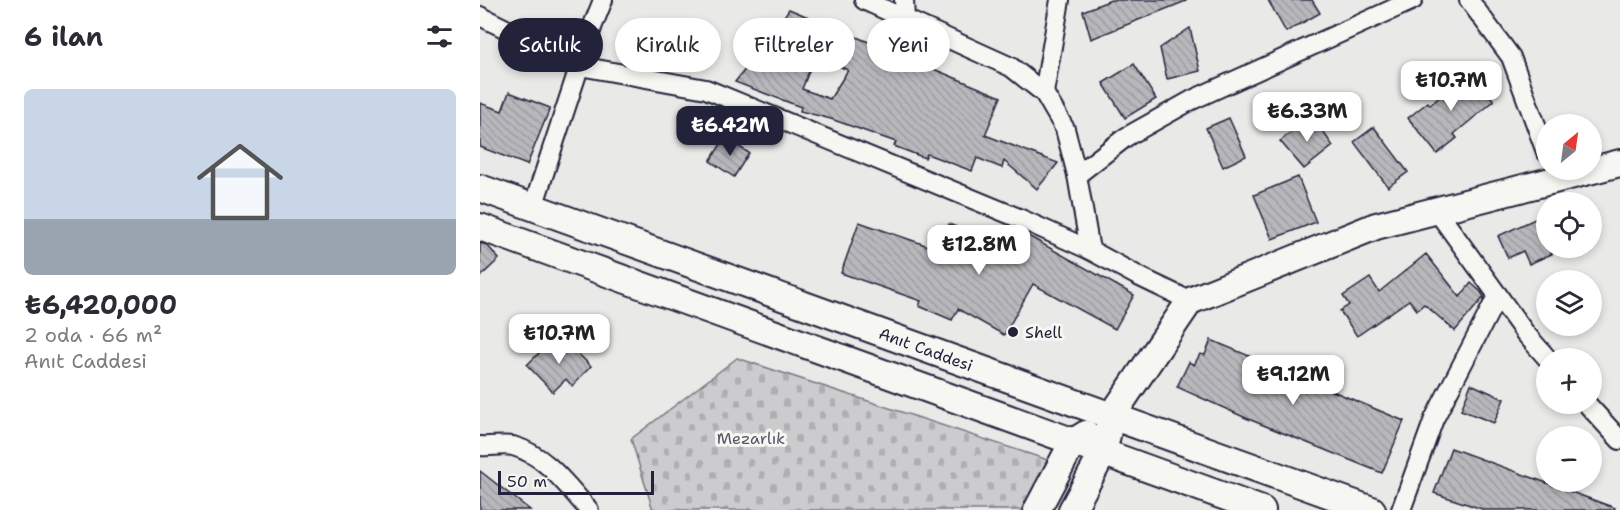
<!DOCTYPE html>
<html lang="tr">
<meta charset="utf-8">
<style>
body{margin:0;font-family:"Shantell Sans",sans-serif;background:#f2f2f3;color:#2b2b33;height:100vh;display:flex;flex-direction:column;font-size:22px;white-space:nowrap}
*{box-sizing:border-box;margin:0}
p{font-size:20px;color:#7c7c81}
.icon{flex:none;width:33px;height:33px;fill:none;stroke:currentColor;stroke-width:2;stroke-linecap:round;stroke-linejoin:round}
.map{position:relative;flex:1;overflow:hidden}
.panel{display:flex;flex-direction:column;background:#fff;width:480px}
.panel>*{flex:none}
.hud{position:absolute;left:18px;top:18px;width:570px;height:54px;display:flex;gap:12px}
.needle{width:39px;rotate:29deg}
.fabs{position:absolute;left:1056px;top:114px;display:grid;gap:12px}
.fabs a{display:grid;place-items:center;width:66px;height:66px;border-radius:50%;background:#fff;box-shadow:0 3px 9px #0003;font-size:30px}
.scale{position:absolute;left:18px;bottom:15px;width:156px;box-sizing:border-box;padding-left:6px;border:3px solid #22223b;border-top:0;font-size:16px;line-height:21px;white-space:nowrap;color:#22223b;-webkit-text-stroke:4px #f6f6f2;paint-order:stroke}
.price{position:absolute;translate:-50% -51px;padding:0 14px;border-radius:12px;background:#fff;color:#222;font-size:20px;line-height:39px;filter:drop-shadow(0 2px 3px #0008)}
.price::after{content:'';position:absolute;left:50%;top:36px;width:18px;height:14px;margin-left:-9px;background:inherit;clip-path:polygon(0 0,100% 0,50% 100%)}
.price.selected{background:#22223b;color:#fff}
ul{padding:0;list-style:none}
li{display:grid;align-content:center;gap:12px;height:318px;padding:0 24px}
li+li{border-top:2px solid #e1e1e2}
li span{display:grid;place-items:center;height:186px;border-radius:9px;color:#555}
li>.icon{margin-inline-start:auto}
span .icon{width:108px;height:108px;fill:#fffc;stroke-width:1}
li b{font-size:26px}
h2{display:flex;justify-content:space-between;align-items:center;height:72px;padding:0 24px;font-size:26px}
.pill{padding:0 21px;border-radius:27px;background:#fff;box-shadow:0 3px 9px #0003;font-size:21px;line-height:54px}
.pill.selected{background:#22223b;color:#fff}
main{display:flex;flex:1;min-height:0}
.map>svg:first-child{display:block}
.cemetery{fill:url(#cemetery-stones);stroke:#777784;stroke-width:1.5}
.building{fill:url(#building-back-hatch);stroke:#22223b;stroke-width:1.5;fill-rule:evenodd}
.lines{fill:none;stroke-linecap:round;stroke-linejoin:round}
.street-casing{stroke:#22223b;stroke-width:22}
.secondary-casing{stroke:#22223b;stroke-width:30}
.street{stroke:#f6f6f2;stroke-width:18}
.secondary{stroke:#f6f6f2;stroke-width:26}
.poi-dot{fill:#22223b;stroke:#f6f6f2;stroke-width:2}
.labels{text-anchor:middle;stroke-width:6;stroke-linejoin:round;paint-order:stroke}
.poi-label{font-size:16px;fill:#22223b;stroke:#f6f6f2;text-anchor:start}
.street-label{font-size:16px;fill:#22223b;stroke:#f6f6f2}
.park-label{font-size:16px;fill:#555567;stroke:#f6f6f2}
</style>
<main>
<section class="panel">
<h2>6 ilan<svg class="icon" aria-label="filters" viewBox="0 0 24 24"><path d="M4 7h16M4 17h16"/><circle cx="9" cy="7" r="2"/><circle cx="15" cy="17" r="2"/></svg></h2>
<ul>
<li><span style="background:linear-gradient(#c9d6e8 70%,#9aa5b1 0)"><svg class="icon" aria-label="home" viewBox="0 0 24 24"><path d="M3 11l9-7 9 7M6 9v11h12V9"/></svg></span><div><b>₺6,420,000</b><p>2 oda · 66 m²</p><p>Anıt Caddesi</p></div></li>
</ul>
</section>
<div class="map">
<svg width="1140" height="510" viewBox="0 0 1140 510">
<defs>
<pattern id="cemetery-stones" width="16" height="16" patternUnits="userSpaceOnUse" patternTransform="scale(1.5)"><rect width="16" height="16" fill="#ccccce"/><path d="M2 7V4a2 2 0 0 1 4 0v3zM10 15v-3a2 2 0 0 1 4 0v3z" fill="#afafb2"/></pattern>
<pattern id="building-back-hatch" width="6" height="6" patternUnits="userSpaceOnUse" patternTransform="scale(1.5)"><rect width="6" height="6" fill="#b8b8bc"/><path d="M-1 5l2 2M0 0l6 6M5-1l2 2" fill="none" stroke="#9e9ea2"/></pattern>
</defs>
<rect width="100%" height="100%" fill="#e9e9e7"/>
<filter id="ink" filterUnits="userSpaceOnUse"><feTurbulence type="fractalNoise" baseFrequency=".0167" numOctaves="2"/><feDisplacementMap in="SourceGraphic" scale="12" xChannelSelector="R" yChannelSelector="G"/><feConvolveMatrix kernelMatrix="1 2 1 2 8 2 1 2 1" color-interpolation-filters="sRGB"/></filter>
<g filter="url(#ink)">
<path class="cemetery" d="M257 358 568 460 542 510H173L151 439Z"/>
<g class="building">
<path d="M631 0H706V1L611 39 603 11Z"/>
<path d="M788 0H832L840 13 806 32Z"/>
<path d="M309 9 521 97 505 135 578 163 557 189 524 161 522 168 497 158 492 171 447 154 445 158 414 146 416 142 351 119 320 111 321 107 255 82 275 57 277 58ZM335 56 368 70 350 99 322 89Z"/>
<path d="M710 28 720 71 687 79 680 48Z"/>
<path d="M654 64 676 99 645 118 623 83Z"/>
<path d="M990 72 1014 101 974 134 977 138 957 154 928 118 948 102 950 105Z"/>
<path d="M29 92 70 108 47 165 0 147V103L22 111Z"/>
<path d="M832 116 853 146 824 169 800 141Z"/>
<path d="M749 118 766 156 743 167 726 128Z"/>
<path d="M894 127 928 172 908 187 874 142Z"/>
<path d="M245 138 269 153 254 177 230 161Z"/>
<path d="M818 177 836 222 792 239 774 195Z"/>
<path d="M1055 219 1066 243V248H1069L1072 254 1049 264 1043 251 1028 258 1018 236Z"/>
<path d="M379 222 460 250 469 224 533 251 543 233 654 295 635 329 553 284 524 335 478 309 472 320 439 306 441 301 361 273Z"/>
<path d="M0 243 7 245 19 259 0 277Z"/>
<path d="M946 254 980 297 991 283 1001 292 1004 297 975 331 944 304 937 310 929 300 877 336 860 311 869 305 863 296 890 278 899 292Z"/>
<path d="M73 339 81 346 86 342 111 366 92 386 86 379 73 392 47 365Z"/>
<path d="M731 340 924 421 902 473 766 418 697 387 709 362 714 365 720 354 725 355Z"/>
<path d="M991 384 1024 399 1014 423 981 410Z"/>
<path d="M971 448 1135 508 1134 510H1005L954 493Z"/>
<path d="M0 471 50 510H0Z"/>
</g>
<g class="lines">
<defs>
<g id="street">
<path d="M384 0 425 19"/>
<path d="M424 0 425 19 531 67 564 93 585 129 597 175 610 250 658 276 710 301"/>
<path d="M989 0 1031 57 1066 152"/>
<path d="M0 16 100 66 226 89 541 219 610 250"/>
<path d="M564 93 580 0"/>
<path d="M597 175 646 137 712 100 933 0"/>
<path d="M53 207 113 25 123 0"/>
<path d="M957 211 1045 333 1067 358"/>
<path d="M1107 404 1140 440"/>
<path d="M0 446C11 447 23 444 33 446 66 455 87 486 109 510"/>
<path d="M921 510 954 419 1018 295"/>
</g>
<g id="secondary">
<path d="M0 188 892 510"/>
<path d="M0 227 782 510"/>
<path d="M557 510 593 442 606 434"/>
<path d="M592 510 623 453 631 417 710 301 896 226 1140 163"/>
</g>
</defs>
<use href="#street" class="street-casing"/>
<use href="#secondary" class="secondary-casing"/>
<use href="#street" class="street"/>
<use href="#secondary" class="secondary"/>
</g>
</g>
<circle class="poi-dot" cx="533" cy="332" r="6"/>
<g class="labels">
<g class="poi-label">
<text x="545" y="338">Shell</text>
</g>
<g class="street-label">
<text transform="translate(446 349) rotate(20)" y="6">Anıt Caddesi</text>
</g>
<g class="park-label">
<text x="271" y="444">Mezarlık</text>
</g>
</g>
</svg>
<div class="fabs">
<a><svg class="needle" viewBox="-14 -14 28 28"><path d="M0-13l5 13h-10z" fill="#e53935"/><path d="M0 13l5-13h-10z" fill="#7c7c81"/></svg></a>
<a><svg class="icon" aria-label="locate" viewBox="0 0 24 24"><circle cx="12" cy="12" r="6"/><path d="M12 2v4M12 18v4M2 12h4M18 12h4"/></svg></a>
<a><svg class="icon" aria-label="layers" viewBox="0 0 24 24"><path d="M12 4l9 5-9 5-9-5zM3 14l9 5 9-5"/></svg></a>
<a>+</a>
<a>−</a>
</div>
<div class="scale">50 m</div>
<b class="price" style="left:971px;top:112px">₺10.7M</b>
<b class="price" style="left:827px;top:143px">₺6.33M</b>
<b class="price selected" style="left:250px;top:157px">₺6.42M</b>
<b class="price" style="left:499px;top:276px">₺12.8M</b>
<b class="price" style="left:79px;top:365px">₺10.7M</b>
<b class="price" style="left:813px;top:406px">₺9.12M</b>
<div class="hud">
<a class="pill selected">Satılık</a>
<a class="pill">Kiralık</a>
<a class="pill">Filtreler</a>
<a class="pill">Yeni</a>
</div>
</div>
</main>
